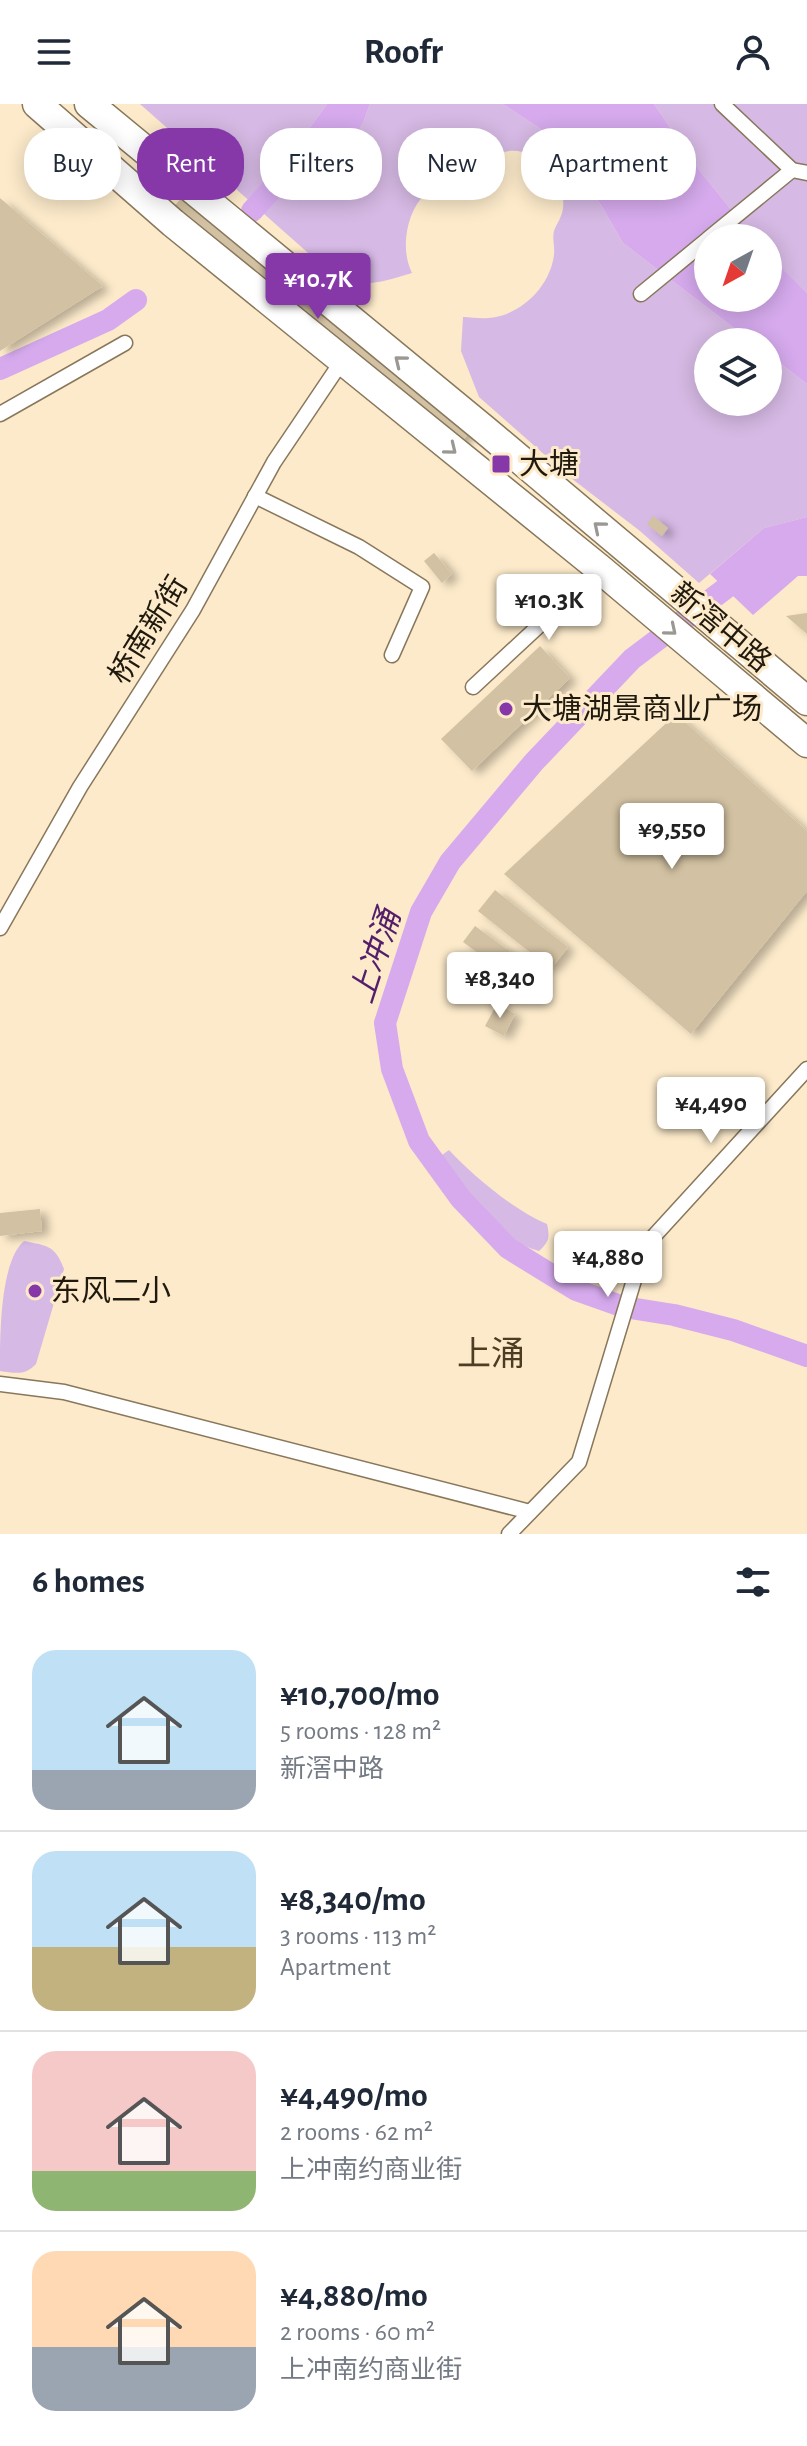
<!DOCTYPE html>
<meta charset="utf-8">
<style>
body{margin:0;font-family:"Alegreya Sans","Noto Sans SC",sans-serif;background:#f6f6f7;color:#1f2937;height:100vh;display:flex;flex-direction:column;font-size:30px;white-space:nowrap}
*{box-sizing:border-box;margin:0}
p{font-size:26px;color:#747a83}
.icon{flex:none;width:44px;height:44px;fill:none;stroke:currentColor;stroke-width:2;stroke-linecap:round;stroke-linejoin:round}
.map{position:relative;height:1430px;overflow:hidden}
.sheet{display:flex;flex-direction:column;background:#fff;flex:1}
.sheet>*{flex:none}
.guide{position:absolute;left:24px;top:24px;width:760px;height:72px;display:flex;gap:16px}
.needle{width:52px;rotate:220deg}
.fabs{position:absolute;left:694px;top:120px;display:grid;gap:16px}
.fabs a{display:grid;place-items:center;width:88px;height:88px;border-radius:50%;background:#fff;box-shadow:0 4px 20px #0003;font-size:40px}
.price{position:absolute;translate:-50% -68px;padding:0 18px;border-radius:8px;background:#fff;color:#222;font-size:26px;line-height:52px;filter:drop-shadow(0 2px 4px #0008)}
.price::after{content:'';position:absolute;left:50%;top:48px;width:24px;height:18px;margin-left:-12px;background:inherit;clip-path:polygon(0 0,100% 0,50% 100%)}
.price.active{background:#8638a8;color:#fff}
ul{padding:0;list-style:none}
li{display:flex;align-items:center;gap:24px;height:200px;padding:0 32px}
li+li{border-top:2px solid #e0e1e3}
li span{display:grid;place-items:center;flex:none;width:224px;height:160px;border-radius:24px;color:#555}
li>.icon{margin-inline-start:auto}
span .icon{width:96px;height:96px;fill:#fffc;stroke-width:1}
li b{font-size:34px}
h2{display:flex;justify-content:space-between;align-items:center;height:96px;padding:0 32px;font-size:34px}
.chip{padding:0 28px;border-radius:32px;background:#fff;box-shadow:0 4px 20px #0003;font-size:28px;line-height:72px}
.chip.active{background:#8638a8;color:#fff}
header{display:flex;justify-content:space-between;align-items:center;height:104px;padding:0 32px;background:#fff;font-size:36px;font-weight:600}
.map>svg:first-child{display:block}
.green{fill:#d6b9e4}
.water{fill:#d6aaed}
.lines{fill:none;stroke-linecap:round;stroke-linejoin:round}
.river{stroke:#d6aaed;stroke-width:22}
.building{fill:#d2c1a2;filter:url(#shadow)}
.street-casing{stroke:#88775b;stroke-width:17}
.highway-casing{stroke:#88775b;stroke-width:31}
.street{stroke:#fff;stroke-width:14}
.highway{stroke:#fff;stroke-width:28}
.oneway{stroke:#9b9893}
.poi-dot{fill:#8638a8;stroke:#fceaca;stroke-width:3}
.labels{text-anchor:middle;stroke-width:6;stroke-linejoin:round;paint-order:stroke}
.poi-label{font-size:30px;fill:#201a0e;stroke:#fceaca;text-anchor:start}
.street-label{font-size:30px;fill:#201a0e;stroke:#fceaca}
.water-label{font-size:32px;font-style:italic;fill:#541e6b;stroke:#fceaca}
.quarter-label{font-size:34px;fill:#4d3e23;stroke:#fceaca}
</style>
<header><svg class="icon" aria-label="menu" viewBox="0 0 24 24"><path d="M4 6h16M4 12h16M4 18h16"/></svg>Roofr<svg class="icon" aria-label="person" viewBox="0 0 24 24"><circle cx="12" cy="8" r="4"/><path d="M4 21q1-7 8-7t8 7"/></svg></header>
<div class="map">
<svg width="807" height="1430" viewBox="0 0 807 1430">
<defs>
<filter id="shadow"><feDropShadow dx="7" dy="4" stdDeviation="4" flood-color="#0004"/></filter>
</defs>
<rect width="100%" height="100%" fill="#fceaca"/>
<g class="green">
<path d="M140 0H327L298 40 364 16 370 0H503L542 26 601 101 623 139 752 238H708V298H768V250L807 280V413L764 424 699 479 640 427 571 374 479 293 461 247 463 213C471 213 480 215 488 214 520 212 550 183 554 151 555 143 552 134 554 127 557 119 562 113 563 104 567 71 532 38 500 49 491 52 486 58 480 63 475 66 468 66 462 68 448 72 437 79 426 89 406 108 400 145 412 169 374 180 359 187 324 163Z"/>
<path d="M654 0H807V189L771 155 768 151V134H754L700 67Z"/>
<path d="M449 1046C472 1071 515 1107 547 1120 550 1133 549 1138 539 1147 500 1138 461 1085 438 1054Z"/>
<path d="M24 1137C48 1142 55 1141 64 1165L36 1260C25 1272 15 1269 0 1267 0 1230 0 1158 24 1137Z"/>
</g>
<g class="water">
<path d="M327 0H370L364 16 333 67 298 40Z"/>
<path d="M503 0H654L700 67 754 134H708V194H768V151L807 189V280L768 250V238H752L623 139 601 101 542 26Z"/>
<path d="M807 413V472H798L753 511 710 470 764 424Z"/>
</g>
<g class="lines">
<g class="river">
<path d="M252 107 349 0"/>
<path d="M0 265 108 216 136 196"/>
<path d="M807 444 746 469 632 555 534 658 450 758 421 808 385 919 392 965 419 1037 461 1095 508 1144 576 1186 624 1203 674 1211 733 1226 807 1252"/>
</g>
</g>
<g class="building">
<path d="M192 81 476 321 447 354 162 117Z"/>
<path d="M0 94 103 182 0 247Z"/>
<path d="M653 412 668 424 662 432 647 420Z"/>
<path d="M434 449 452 470 442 479 424 457Z"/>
<path d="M807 509V530L786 512Z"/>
<path d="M540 542 570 574 472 667 441 635Z"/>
<path d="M676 610 807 727V787L691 930 504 770Z"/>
<path d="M495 786 568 843 551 865 478 807Z"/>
<path d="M475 822 540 869 528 886 463 838Z"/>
<path d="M497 900 515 910 504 932 485 922Z"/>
<path d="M40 1105 42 1127 0 1132V1109Z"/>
</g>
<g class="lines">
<defs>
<g id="street">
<path d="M722 0 792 66 807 69"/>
<path d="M709 134 792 66"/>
<path d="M641 190 708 135"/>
<path d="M0 310 125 239"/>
<path d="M255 392 359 443 422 483 392 551"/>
<path d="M473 583 600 465"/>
<path d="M0 824 80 683 193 506 274 358 342 257"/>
<path d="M0 1280 64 1288 530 1408"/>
<path d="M509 1430 579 1358 644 1143 807 965"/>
</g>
<g id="highway">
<path d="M37 0 173 119 600 465 807 639"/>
<path d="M89 0 485 326 807 597"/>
</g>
</defs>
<use href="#street" class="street-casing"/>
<use href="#highway" class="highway-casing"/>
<use href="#street" class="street"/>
<use href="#highway" class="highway"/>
</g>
<defs><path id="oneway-chevron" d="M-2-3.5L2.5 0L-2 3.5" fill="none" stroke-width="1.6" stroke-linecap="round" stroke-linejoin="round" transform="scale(2)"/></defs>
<g class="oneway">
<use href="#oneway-chevron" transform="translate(400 257) rotate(-141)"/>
<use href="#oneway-chevron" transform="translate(451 345) rotate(39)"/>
<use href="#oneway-chevron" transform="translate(599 423) rotate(-140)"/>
<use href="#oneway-chevron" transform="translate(671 526) rotate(40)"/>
</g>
<g class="poi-dot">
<rect x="491" y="350" width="20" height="20" rx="4"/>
<circle cx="506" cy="605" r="8"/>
<circle cx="35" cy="1187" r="8"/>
</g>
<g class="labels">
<g class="poi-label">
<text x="519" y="370">大塘</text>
<text x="522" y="615">大塘湖景商业广场</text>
<text x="51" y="1197">东风二小</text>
</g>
<g class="street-label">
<text transform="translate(721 523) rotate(40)" y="10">新滘中路</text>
<text transform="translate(148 526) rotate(-58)" y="10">桥南新街</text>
</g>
<g class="water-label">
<text transform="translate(375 852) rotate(-72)" y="11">上冲涌</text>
</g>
<g class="quarter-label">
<text x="491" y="1261">上涌</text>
</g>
</g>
</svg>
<div class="fabs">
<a><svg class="needle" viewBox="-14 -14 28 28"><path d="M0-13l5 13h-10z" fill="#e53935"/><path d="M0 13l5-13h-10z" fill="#747a83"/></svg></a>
<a><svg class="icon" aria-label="layers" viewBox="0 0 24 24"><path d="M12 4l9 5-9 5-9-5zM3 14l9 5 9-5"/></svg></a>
</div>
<b class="price active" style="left:318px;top:217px">¥10.7K</b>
<b class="price" style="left:549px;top:538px">¥10.3K</b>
<b class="price" style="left:672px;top:767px">¥9,550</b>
<b class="price" style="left:500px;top:916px">¥8,340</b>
<b class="price" style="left:711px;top:1041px">¥4,490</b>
<b class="price" style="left:608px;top:1195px">¥4,880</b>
<div class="guide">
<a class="chip">Buy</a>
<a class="chip active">Rent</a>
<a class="chip">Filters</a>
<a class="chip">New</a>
<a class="chip">Apartment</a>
</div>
</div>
<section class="sheet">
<h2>6 homes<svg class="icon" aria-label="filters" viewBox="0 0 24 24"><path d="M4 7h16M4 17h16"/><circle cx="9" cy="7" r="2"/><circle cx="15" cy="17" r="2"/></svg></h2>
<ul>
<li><span style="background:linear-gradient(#bfe0f5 75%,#9aa5b1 0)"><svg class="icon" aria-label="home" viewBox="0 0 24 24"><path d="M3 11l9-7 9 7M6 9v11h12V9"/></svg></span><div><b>¥10,700/mo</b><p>5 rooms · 128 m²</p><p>新滘中路</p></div></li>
<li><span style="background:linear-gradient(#bfe0f5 60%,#c2b280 0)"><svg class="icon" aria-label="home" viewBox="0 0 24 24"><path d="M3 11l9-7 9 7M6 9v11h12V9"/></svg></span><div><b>¥8,340/mo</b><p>3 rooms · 113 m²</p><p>Apartment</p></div></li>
<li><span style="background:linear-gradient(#f6c9c9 75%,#8fb573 0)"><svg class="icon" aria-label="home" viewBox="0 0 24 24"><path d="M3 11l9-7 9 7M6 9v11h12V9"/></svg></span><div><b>¥4,490/mo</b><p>2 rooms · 62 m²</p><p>上冲南约商业街</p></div></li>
<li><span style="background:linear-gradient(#ffd9b3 60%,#9aa5b1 0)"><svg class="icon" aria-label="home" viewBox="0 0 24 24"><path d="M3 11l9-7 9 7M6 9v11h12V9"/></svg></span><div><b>¥4,880/mo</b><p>2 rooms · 60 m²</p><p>上冲南约商业街</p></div></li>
</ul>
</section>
